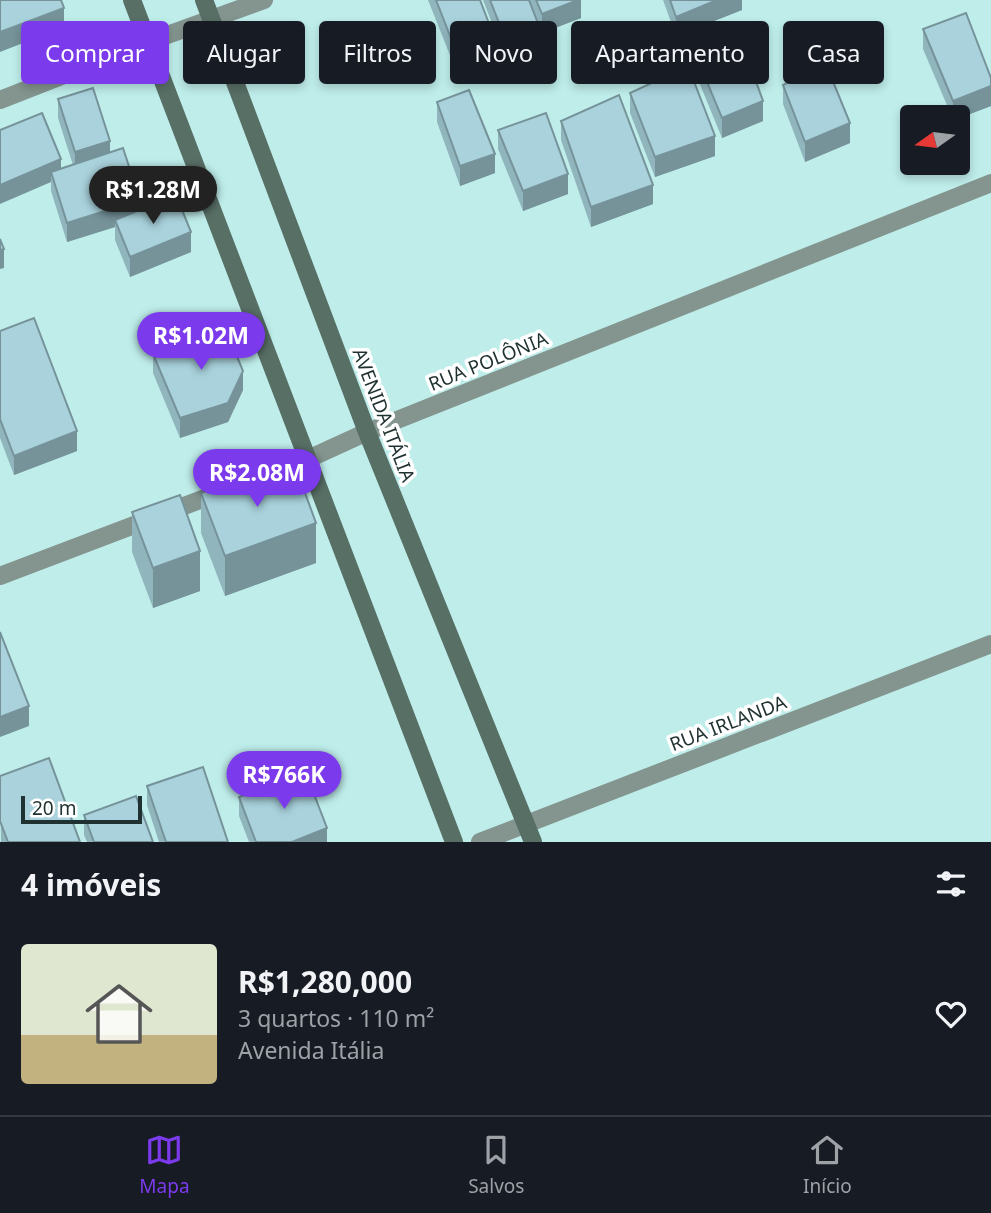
<!DOCTYPE html>
<html lang="pt">
<meta charset="utf-8">
<style>
body{margin:0;font-family:"Noto Sans",sans-serif;background:#242831;color:#f1f3f6;height:100vh;display:flex;flex-direction:column;font-size:26px;white-space:nowrap}
*{box-sizing:border-box;margin:0}
p{font-size:23px;color:#9ea1a6}
.icon{flex:none;width:38px;height:38px;fill:none;stroke:currentColor;stroke-width:2;stroke-linecap:round;stroke-linejoin:round}
.map{position:relative;height:842px;overflow:hidden}
.side{display:flex;flex-direction:column;background:#171b24;flex:1}
.side>*{flex:none}
.banner{position:absolute;left:21px;top:21px;width:950px;height:63px;display:flex;gap:14px}
.needle{width:46px;rotate:256deg}
.fabs{position:absolute;left:900px;top:105px;display:grid;gap:14px}
.fabs a{display:grid;place-items:center;width:70px;height:70px;border-radius:7px;background:#171b24;box-shadow:0 4px 10px #0003;font-size:35px}
.scale{position:absolute;left:21px;bottom:18px;width:121px;box-sizing:border-box;padding-left:7px;border:4px solid #1f3130;border-top:0;font-size:19px;line-height:24px;white-space:nowrap;color:#1f3130;-webkit-text-stroke:5px #fff;paint-order:stroke}
.price{position:absolute;translate:-50% -60px;padding:0 16px;border-radius:24px;background:#7c3aed;color:#fff;font-size:23px;line-height:46px;filter:drop-shadow(0 2px 4px #0008)}
.price::after{content:'';position:absolute;left:50%;top:42px;width:21px;height:16px;margin-left:-10px;background:inherit;clip-path:polygon(0 0,100% 0,50% 100%)}
.price.on{background:#222;color:#fff}
ul{padding:0;list-style:none}
li{display:flex;align-items:center;gap:21px;height:175px;padding:0 21px}
li span{display:grid;place-items:center;flex:none;width:196px;height:140px;border-radius:7px;color:#555}
li>.icon{margin-inline-start:auto}
span .icon{width:84px;height:84px;fill:#fffc;stroke-width:1}
li b{font-size:30px}
h2{display:flex;justify-content:space-between;align-items:center;height:84px;padding:0 21px;font-size:30px}
.chip{padding:0 24px;border-radius:7px;background:#171b24;box-shadow:0 4px 10px #0003;font-size:24px;line-height:63px}
.chip.on{background:#7c3aed;color:#fff}
.menu{display:flex;justify-content:space-around;align-items:center;height:98px;border-top:2px solid #363941;background:#171b24;font-size:19px;color:#9ea1a6}
.menu a{display:grid;justify-items:center;gap:4px}
.menu .on{color:#7c3aed}
.map>svg:first-child{display:block}
.lines{fill:none;stroke-linecap:round;stroke-linejoin:round}
.street{stroke:#84948e;stroke-width:18}
.secondary{stroke:#586f66;stroke-width:18}
.wall{fill:#91b5bd}
.shaded-wall{fill:#76939a}
.building{fill:#a9d2dc;stroke:#76939a;stroke-width:2}
.labels{text-anchor:middle;stroke-width:7;stroke-linejoin:round;paint-order:stroke}
.street-label{font-size:19px;fill:#1f3130;stroke:#fff}
</style>
<div class="map">
<svg width="991" height="842" viewBox="0 0 991 842">
<rect width="100%" height="100%" fill="#beedea"/>
<g class="lines">
<g class="street">
<path d="M0 100 148 42 264 0"/>
<path d="M254 479 308 459 367 432 991 183"/>
<path d="M0 576 221 492"/>
<path d="M480 842 991 644"/>
</g>
<g class="secondary">
<path d="M132 0 454 842"/>
<path d="M204 0 367 432 533 842"/>
</g>
</g>
<g class="wall">
<path d="M428 0H480L498 67 461 83Z"/>
<path d="M483 0H581V18L542 33 547 67 514 80Z"/>
<path d="M663 0H742V10L676 36Z"/>
<path d="M923 29 991 78V106L957 119V117H952L923 49Z"/>
<path d="M699 63 763 121 722 138 699 82Z"/>
<path d="M783 85 850 143 805 162 783 104Z"/>
<path d="M630 93 715 156 655 177 630 113Z"/>
<path d="M58 99 110 153 140 210 191 252 130 277 115 240V227L67 242 51 191V182L0 130 61 168 73 165 58 118Z"/>
<path d="M437 102 495 173 460 186 437 122Z"/>
<path d="M561 121 653 204 591 227 561 140Z"/>
<path d="M498 130 568 194 523 211 498 149Z"/>
<path d="M0 331 77 451 14 475 0 438Z"/>
<path d="M153 354 243 390 228 422 180 438 153 373Z"/>
<path d="M201 493 316 563 225 596 201 533Z"/>
<path d="M132 512 200 591 153 608 132 552Z"/>
<path d="M0 776 80 842H1Z"/>
<path d="M147 786 228 842H159L147 805Z"/>
<path d="M239 797 327 842H249L239 816Z"/>
<path d="M84 815 153 842H87L84 835Z"/>
</g>
<g class="shaded-wall">
<path d="M578 0H581V18L542 33V14Z"/>
<path d="M717 0H742V10L676 36V17Z"/>
<path d="M64 8V27L0 52V32Z"/>
<path d="M498 47V67L461 83V64Z"/>
<path d="M547 47V67L514 80V61Z"/>
<path d="M991 86V106L957 119V117H953V101Z"/>
<path d="M763 101V121L722 138V118Z"/>
<path d="M850 123V143L805 162V142Z"/>
<path d="M715 136V156L655 177V157Z"/>
<path d="M110 141V160L75 171V152Z"/>
<path d="M495 154V173L460 186V166Z"/>
<path d="M61 159V178L51 172V182L0 204V185Z"/>
<path d="M568 174V194L523 211V191Z"/>
<path d="M653 185V204L591 227V207Z"/>
<path d="M140 200V219L115 220V227L67 242V223Z"/>
<path d="M191 232V252L130 277V257Z"/>
<path d="M4 249V268L0 269V250Z"/>
<path d="M243 371V390L228 422 180 438V418Z"/>
<path d="M77 431V451L14 475V456Z"/>
<path d="M316 523V563L225 596V556Z"/>
<path d="M200 551V591L153 608V568Z"/>
<path d="M29 706V726L0 737V717Z"/>
<path d="M327 828V842H292Z"/>
</g>
<g class="building">
<path d="M0 0H61L64 8 0 32Z"/>
<path d="M436 0H480L498 47 461 64Z"/>
<path d="M490 0H529L547 47 514 61Z"/>
<path d="M536 0H578L542 14Z"/>
<path d="M670 0H717L676 17Z"/>
<path d="M966 13 991 78V86L953 101 923 29Z"/>
<path d="M742 43 763 101 722 118 699 63Z"/>
<path d="M825 62 850 123 805 142 783 85Z"/>
<path d="M688 66 715 136 655 157 630 93Z"/>
<path d="M93 88 110 141 75 152 58 99Z"/>
<path d="M469 90 495 154 460 166 437 102Z"/>
<path d="M619 95 653 185 591 207 561 121Z"/>
<path d="M42 113 61 159 0 185V130Z"/>
<path d="M546 113 568 174 523 191 498 130Z"/>
<path d="M123 148 140 200 67 223 51 172Z"/>
<path d="M176 195 191 232 130 257 115 220Z"/>
<path d="M0 239 4 249 0 250Z"/>
<path d="M34 318 77 431 14 456 0 419V331Z"/>
<path d="M224 325 243 371 228 403 180 418 153 354Z"/>
<path d="M266 466 301 482 316 523 225 556 201 493Z"/>
<path d="M180 495 200 551 153 568 132 512Z"/>
<path d="M0 632 29 706 0 717Z"/>
<path d="M49 758 80 842H8L0 821V776Z"/>
<path d="M203 767 228 842H166L147 786Z"/>
<path d="M305 771 327 828 292 842H256L239 797Z"/>
<path d="M136 796 153 842H94L84 815Z"/>
</g>
<g class="labels">
<g class="street-label">
<text transform="translate(488 361) rotate(-22)" y="7">RUA POLÔNIA</text>
<text transform="translate(384 415) rotate(69)" y="7">AVENIDA ITÁLIA</text>
<text transform="translate(728 723) rotate(-21)" y="7">RUA IRLANDA</text>
</g>
</g>
</svg>
<div class="fabs">
<a><svg class="needle" viewBox="-14 -14 28 28"><path d="M0-13l5 13h-10z" fill="#e53935"/><path d="M0 13l5-13h-10z" fill="#9ea1a6"/></svg></a>
</div>
<div class="scale">20 m</div>
<b class="price on" style="left:153px;top:226px">R$1.28M</b>
<b class="price" style="left:201px;top:372px">R$1.02M</b>
<b class="price" style="left:257px;top:509px">R$2.08M</b>
<b class="price" style="left:284px;top:811px">R$766K</b>
<div class="banner">
<a class="chip on">Comprar</a>
<a class="chip">Alugar</a>
<a class="chip">Filtros</a>
<a class="chip">Novo</a>
<a class="chip">Apartamento</a>
<a class="chip">Casa</a>
</div>
</div>
<section class="side">
<h2>4 imóveis<svg class="icon" aria-label="filters" viewBox="0 0 24 24"><path d="M4 7h16M4 17h16"/><circle cx="9" cy="7" r="2"/><circle cx="15" cy="17" r="2"/></svg></h2>
<ul>
<li><span style="background:linear-gradient(#dfe7d0 65%,#c2b280 0)"><svg class="icon" aria-label="home" viewBox="0 0 24 24"><path d="M3 11l9-7 9 7M6 9v11h12V9"/></svg></span><div><b>R$1,280,000</b><p>3 quartos · 110 m²</p><p>Avenida Itália</p></div><svg class="icon" aria-label="heart" viewBox="0 0 24 24"><path d="M12 20l-8-8c-3-5 5-10 8-4 3-6 11-1 8 4z"/></svg></li>
</ul>
</section>
<nav class="menu">
<a class="on"><svg class="icon" aria-label="map" viewBox="0 0 24 24"><path d="M3 6l6-2 6 2 6-2v14l-6 2-6-2-6 2zM9 4v14M15 6v14"/></svg>Mapa</a>
<a><svg class="icon" aria-label="saved" viewBox="0 0 24 24"><path d="M7 4h10v16l-5-4-5 4z"/></svg>Salvos</a>
<a><svg class="icon" aria-label="home" viewBox="0 0 24 24"><path d="M3 11l9-7 9 7M6 9v11h12V9"/></svg>Início</a>
</nav>
